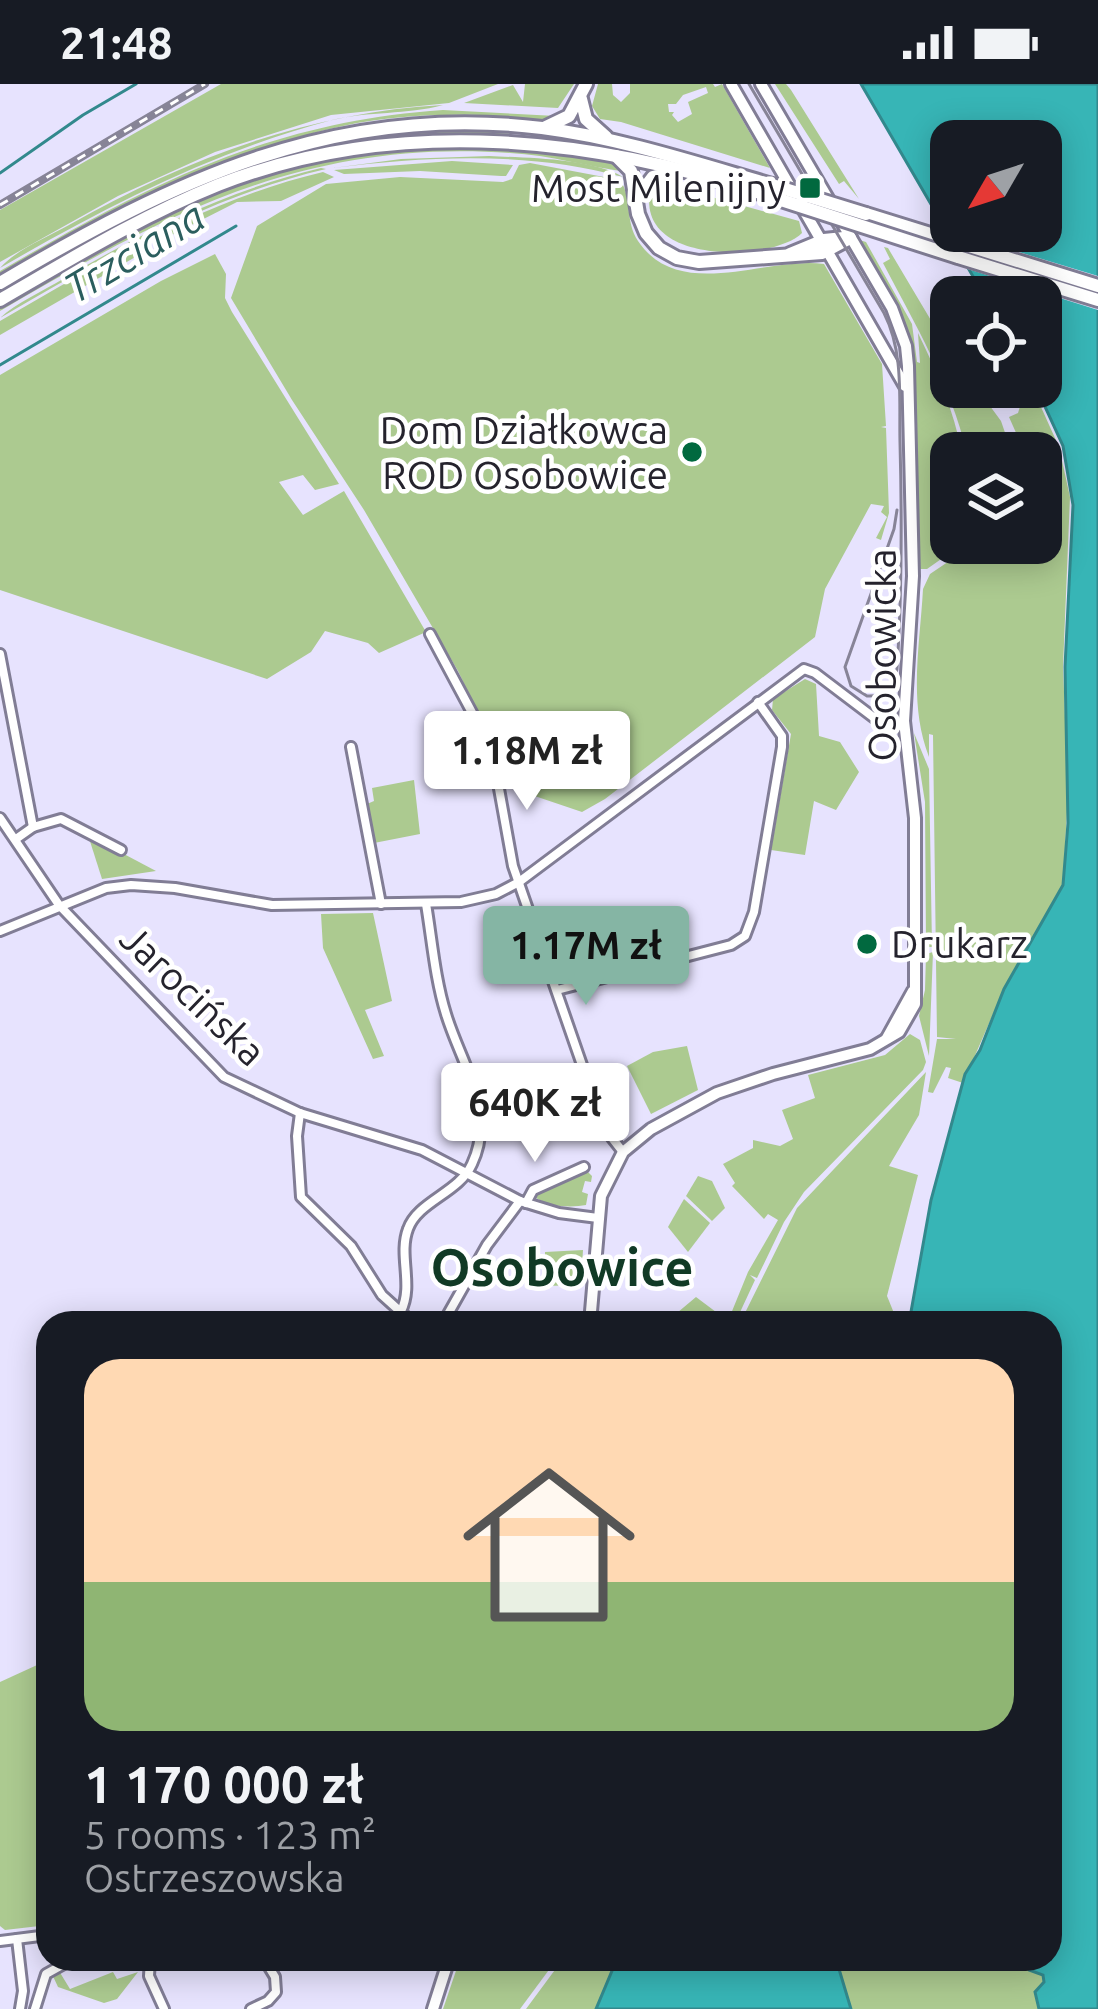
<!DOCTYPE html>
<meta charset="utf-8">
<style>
body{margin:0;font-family:Ubuntu,sans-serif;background:#242831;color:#f1f3f6;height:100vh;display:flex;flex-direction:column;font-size:45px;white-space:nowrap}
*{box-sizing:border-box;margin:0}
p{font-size:39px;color:#9ea1a6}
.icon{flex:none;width:66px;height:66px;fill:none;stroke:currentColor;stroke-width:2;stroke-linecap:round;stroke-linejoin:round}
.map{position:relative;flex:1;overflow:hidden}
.sheet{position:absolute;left:36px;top:1227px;width:1026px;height:660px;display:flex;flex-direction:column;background:#171b24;border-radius:36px;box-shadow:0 6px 30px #0003}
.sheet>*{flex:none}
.needle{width:78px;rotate:231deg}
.controls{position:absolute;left:930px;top:36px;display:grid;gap:24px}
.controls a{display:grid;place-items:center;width:132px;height:132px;border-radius:24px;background:#171b24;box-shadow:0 6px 30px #0003;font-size:60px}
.price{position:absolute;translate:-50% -102px;padding:0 27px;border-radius:12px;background:#fff;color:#222;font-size:39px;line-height:78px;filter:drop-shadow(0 3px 6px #0008)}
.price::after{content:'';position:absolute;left:50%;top:72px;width:36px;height:27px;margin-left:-18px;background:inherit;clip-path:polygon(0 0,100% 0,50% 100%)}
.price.active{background:#85b5a4;color:#111}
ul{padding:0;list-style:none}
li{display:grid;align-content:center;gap:24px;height:636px;padding:0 48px}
li span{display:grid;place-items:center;height:372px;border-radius:36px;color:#555}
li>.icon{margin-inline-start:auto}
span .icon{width:216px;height:216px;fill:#fffc;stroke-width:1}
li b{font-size:51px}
.status{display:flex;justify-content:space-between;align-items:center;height:84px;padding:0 60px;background:#171b24;direction:ltr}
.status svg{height:33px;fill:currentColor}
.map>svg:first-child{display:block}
.green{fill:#acca90;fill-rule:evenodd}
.water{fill:#37b5b6;stroke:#32898d;stroke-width:3;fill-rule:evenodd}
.pier{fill:#e7e3fe}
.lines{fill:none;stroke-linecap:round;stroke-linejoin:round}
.stream{stroke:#32898d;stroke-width:3}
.minor-casing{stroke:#817d95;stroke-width:14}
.tertiary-casing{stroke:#817d95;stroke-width:16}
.primary-casing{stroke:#817d95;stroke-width:18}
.minor{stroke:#fff;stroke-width:8}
.tertiary{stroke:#fff;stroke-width:10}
.primary{stroke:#fff;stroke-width:12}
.tram{stroke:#878497;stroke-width:3}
.rail-casing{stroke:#878497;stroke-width:8}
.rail{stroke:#fff;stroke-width:3;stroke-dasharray:9;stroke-linecap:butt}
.primary-bridge-casing{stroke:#817d95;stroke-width:18;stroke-linecap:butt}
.primary-bridge{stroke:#fff;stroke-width:12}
.poi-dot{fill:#01693f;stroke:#fff;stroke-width:4.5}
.labels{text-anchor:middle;stroke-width:9;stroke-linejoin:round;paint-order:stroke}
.poi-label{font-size:39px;fill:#25232d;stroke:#fff;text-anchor:end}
.street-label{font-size:39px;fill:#25232d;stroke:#fff}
.water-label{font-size:42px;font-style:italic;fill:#2b5e5e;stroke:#fff}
.district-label{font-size:51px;font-weight:bold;fill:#113a25;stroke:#fff}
</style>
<div class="status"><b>21:48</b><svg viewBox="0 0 49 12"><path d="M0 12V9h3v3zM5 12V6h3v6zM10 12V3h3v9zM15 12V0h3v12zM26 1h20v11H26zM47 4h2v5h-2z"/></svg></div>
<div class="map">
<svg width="1098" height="1925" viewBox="0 0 1098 1925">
<rect width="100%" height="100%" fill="#e7e3fe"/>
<g class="green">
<path d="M221 0H498L449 19 331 31 215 68 118 112 0 178V126Z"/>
<path d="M525 0H574L558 24 464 19 513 1 523 18Z"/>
<path d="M598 0H612L613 11 621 18 630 9V0H713L715 3 722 0 770 84 621 38 600 35 592 22ZM706 3 708 9 688 18 692 30 678 38 672 31 674 28H669L668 20H676L683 11Z"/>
<path d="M775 0H786L791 6 859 115 844 97 839 100Z"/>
<path d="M443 21C407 31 368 27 332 36 212 68 107 122 0 184 16 166 47 153 69 141 185 75 309 28 443 21Z"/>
<path d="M443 26 556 32 569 27C543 43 509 32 480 31 435 30 387 32 343 42 218 69 109 130 0 193V187C148 101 268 38 443 26Z"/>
<path d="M465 46 520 49 392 54 267 79 0 210V205C72 164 143 119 221 90 299 61 382 47 465 46Z"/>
<path d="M432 65C476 63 595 61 627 88 589 83 550 71 510 69 307 55 169 128 0 227V222C100 164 205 95 321 75 357 69 396 68 432 65Z"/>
<path d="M489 72C526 74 591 74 623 93 530 67 428 72 333 84L401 75Z"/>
<path d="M452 77 513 81 506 92H501L420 87 344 90 334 86Z"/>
<path d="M530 79 620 96C632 112 625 138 638 157 680 219 765 172 824 180L882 280 886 342 881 343 886 344 889 429 881 456 876 454 887 433 881 428 884 422 871 420 825 505 815 553 605 715 582 728 511 704 504 682 458 587 364 426 292 316 231 214 257 142 326 100 400 93 503 98 512 95 519 81Z"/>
<path d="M321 84 326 85C207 113 105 173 0 234 16 219 43 207 63 195 144 147 229 106 321 84Z"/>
<path d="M323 88 334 93 281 117 237 118 174 150 164 154 159 150 148 156 151 164 0 251V237C103 177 205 116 323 88Z"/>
<path d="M668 101 799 137 802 149C775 177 637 183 650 108L657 101Z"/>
<path d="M856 155 866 158 912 240 917 278 920 279 918 249C937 288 954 327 962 369H951V459H964L927 485H918L916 334 907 246Z"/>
<path d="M884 163 888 164 951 270V303H976L1001 337 1012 369H967C950 299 916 242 883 179L890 175Z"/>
<path d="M215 170 226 190 225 214 232 228 339 400 315 406 303 391 279 398 303 431 344 407 426 548 379 569 368 559 325 547 311 568 267 595 0 506V291L161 197Z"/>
<path d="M1019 303H1032L1059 363 1070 413 1063 583 1068 708 1063 801 1004 905 963 999 948 994 951 984 946 983 933 1009 928 1008 937 955H956L937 953 933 651 929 650V673C908 619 920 561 923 505L930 490 976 459H1041V369H1018L1017 351 1009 333 1018 329 1022 316Z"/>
<path d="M805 595 816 600 819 652 840 658 859 688 836 726 814 717 805 771 771 766 791 650 772 626 773 615Z"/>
<path d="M914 649 929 685 932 863H926L925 718Z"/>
<path d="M414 696 420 750 374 759 367 720 374 717 372 704Z"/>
<path d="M88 751 156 787 102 795Z"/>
<path d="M373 829 392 917 365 926 384 972 373 975 323 864 321 830Z"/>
<path d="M933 868 929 972 919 932 925 906 926 870Z"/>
<path d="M910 950 920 956 926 978 923 986 804 1108 784 1138 757 1194 750 1191 755 1196 735 1239H665L696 1213 728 1237 748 1188 778 1136 768 1130 764 1135 732 1102 735 1099 723 1080 753 1064V1056L780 1062 793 1055 782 1026 815 1014 808 991 885 971Z"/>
<path d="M687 962 698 1006 651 1030 627 982 653 968Z"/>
<path d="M926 988 919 1031 889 1082 918 1091 887 1212 898 1239H740L797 1124Z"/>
<path d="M586 1086 592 1092 591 1098 585 1097 582 1108 588 1110 586 1121C571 1124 546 1123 534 1112Z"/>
<path d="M698 1092 712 1097 725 1124 712 1137 686 1112Z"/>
<path d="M684 1115 710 1139 688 1168 668 1143Z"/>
<path d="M583 1166 581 1201 545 1202V1168Z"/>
<path d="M48 1576V1841L5 1846 0 1842V1598Z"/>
<path d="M460 1875H557L520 1925H443Z"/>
<path d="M563 1875H580L584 1879 587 1875H617L596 1925H526Z"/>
<path d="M836 1875H1020L1029 1886 1042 1890 1044 1898 1035 1908 1039 1925H851Z"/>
<path d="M59 1887 70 1905 113 1888 117 1895 138 1888 117 1915 104 1919 58 1903 52 1890Z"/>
</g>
<g class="water">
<path d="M861 0H1098V1925H1039L1035 1908 1044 1898 1043 1891 1029 1886 1020 1875H1050V1239H909L931 1116 965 990 980 966 1004 905 1063 801 1068 739 1065 583 1073 421 1063 362 1036 303H1041V213H985ZM951 57H1041V147H951Z"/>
<path d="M617 1875H836L851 1925H596Z"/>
</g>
<path class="pier" d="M940 144 1098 192V226L958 182Z"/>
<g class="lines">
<g class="stream">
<path d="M0 89 83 31 136 0"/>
<path d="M0 281 236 142"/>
</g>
<defs>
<g id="minor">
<path d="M430 550 492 666 513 782 590 1004 612 1054 623 1068"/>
<path d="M0 570 33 743"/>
<path d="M351 663 381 820"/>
<path d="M0 734 59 821 224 993 300 1029 422 1066 520 1117 559 1129 598 1134"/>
<path d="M16 755 33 743 61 735 121 766"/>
<path d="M0 847 106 804 131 801 175 804 272 821 461 818 496 810 519 798 804 585 815 589 877 636 904 643"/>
<path d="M557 906 731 861 745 852 754 828 782 663V652L758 618"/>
<path d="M300 1029 297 1052 301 1113 351 1162 382 1211 413 1239"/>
<path d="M526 1119 533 1106 584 1083"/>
<path d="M401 1227C414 1201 398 1171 408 1145 418 1117 459 1109 472 1080 497 1027 461 980 446 930 435 895 432 856 426 820"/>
<path d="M443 1239 487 1161 520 1117"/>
<path d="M17 1855 23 1907 20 1925"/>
<path d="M0 1857 48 1851"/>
<path d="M150 1875 149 1892 164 1925"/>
<path d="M35 1925 46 1890 73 1875"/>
<path d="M251 1925 268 1917 276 1908 275 1893 264 1875"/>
</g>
<g id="tertiary">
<path d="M731 0 905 302"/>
<path d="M887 954 913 907"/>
<path d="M590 1239 601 1112 623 1068 651 1045 717 1009 773 990 870 965 899 948 915 920V734L904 637 913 492 908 282 906 262 892 224 761 0"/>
<path d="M433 1925 449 1875"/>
</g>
<g id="primary">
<path d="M581 15 586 35 606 53"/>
<path d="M544 44 569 32 586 0"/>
<path d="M616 72 631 87 638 130 646 149 659 164 677 174 699 178 822 169 850 154"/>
<path d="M637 114 653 93 677 89"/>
<path d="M866 130 1098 202"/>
<path d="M790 170 824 156 844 154"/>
<path d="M958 173 1098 216"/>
<path d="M0 199C172 97 336 18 542 44 620 54 696 79 772 101"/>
<path d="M0 216C71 175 141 132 218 101 399 30 601 53 781 116"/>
</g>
</defs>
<use href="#minor" class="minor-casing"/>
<use href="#tertiary" class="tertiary-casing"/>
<use href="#primary" class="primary-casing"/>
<use href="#minor" class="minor"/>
<use href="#tertiary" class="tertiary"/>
<use href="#primary" class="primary"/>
<path class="tram" d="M749 0 884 229C904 268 899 315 900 358 902 435 902 509 897 585 894 603 885 613 867 612L851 602 845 583 894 445 897 426"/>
<defs>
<path id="rail" d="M0 121 205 0"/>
</defs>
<use href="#rail" class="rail-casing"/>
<use href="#rail" class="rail"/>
<defs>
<g id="primary-bridge">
<path d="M772 101 866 130"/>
<path d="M781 116 958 173"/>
</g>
</defs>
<use href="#primary-bridge" class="primary-bridge-casing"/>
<use href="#primary-bridge" class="primary-bridge"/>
</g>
<g class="poi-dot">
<rect x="798" y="92" width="24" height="24" rx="6"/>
<circle cx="692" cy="368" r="12"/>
<circle cx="867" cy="860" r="12"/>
</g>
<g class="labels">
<g class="poi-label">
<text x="786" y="118">Most Milenijny</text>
<text x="668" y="360">Dom Działkowca<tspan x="668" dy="45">ROD Osobowice</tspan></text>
<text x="891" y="874" text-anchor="start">Drukarz</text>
</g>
<g class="street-label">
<text transform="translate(882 571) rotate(-90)" y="14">Osobowicka</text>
<text transform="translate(193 911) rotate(44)" y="14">Jarocińska</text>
</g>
<g class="water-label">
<text transform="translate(134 168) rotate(-31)" y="15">Trzciana</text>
</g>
<g class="district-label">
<text x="562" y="1202">Osobowice</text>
</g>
</g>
</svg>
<div class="controls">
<a><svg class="needle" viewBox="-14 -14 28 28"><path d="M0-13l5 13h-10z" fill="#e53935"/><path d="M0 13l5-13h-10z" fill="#9ea1a6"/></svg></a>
<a><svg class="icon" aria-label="locate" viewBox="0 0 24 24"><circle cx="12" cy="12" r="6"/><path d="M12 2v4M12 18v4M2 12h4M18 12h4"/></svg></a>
<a><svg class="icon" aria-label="layers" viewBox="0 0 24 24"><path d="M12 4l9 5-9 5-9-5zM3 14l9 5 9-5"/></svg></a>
</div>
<b class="price" style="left:527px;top:729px">1.18M zł</b>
<b class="price active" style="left:586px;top:924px">1.17M zł</b>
<b class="price" style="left:535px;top:1081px">640K zł</b>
<section class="sheet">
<ul>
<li><span style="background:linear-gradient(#ffd9b3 60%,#8fb573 0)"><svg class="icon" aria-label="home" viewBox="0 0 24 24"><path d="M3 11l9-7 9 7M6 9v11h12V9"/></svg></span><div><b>1 170 000 zł</b><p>5 rooms · 123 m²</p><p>Ostrzeszowska</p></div></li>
</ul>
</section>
</div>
